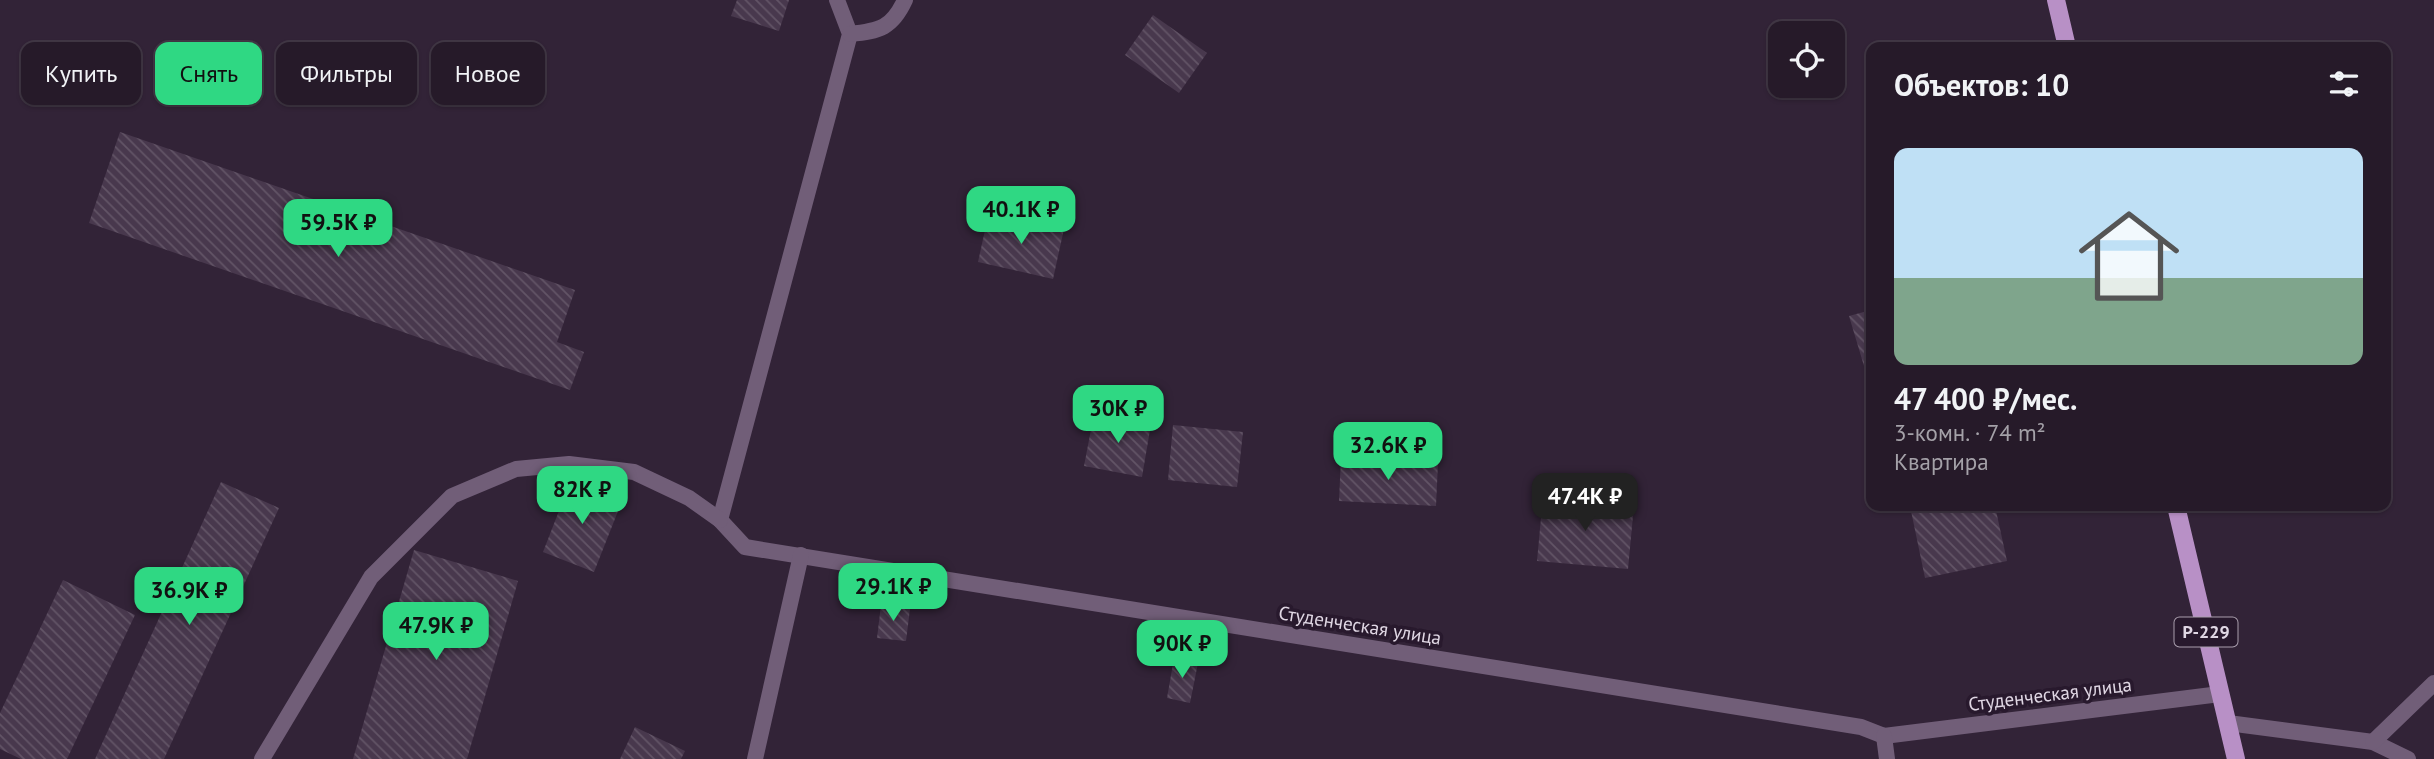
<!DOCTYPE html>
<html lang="ru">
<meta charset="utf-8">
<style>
body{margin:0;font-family:"PT Sans",sans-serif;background:#322735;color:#f1f3f6;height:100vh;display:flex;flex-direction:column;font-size:26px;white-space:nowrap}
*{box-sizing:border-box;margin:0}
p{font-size:23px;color:#a4a1a8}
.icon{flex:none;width:38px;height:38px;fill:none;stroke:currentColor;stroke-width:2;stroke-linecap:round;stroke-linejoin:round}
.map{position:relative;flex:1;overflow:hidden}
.details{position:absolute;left:1866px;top:42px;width:525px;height:469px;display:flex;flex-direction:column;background:#261a29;border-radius:14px;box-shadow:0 2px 5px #0004,0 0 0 2px #423846}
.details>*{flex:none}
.top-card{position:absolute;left:21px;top:42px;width:665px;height:63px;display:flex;gap:14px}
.controls{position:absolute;left:1768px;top:21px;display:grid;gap:14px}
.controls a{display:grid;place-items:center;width:77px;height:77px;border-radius:14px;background:#261a29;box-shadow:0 2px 5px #0004,0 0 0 2px #423846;font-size:35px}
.price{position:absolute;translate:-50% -60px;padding:0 16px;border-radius:14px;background:#2fd883;color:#111;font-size:23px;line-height:46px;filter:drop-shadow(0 2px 4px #0008)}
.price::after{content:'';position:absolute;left:50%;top:42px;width:21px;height:16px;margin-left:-10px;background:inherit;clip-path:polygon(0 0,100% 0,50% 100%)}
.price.selected{background:#222;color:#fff}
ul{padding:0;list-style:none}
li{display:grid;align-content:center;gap:14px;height:371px;padding:0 28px}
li+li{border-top:2px solid #423846}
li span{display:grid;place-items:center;height:217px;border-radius:14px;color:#555}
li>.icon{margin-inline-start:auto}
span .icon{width:126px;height:126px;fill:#fffc;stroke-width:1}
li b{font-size:30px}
h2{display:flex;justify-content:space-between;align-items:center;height:84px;padding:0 28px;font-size:30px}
.tag{padding:0 24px;border-radius:14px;background:#261a29;box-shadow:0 2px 5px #0004,0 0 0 2px #423846;font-size:24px;line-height:63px}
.tag.selected{background:#2fd883;color:#111}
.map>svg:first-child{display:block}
.building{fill:url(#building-back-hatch)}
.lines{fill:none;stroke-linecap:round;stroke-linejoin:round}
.service{stroke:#715e78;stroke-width:16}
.primary{stroke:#b890c6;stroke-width:18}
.labels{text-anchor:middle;stroke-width:7;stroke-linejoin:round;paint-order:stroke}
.shield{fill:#28192d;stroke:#a99ead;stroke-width:2}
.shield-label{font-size:18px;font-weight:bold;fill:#e0d7e4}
.street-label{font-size:19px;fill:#e0d7e4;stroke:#28192d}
</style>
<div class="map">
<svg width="2434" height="759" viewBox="0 0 2434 759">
<defs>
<pattern id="building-back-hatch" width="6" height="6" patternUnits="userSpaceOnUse" patternTransform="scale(1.75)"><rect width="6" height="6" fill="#48384d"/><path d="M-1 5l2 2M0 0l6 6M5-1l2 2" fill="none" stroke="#625466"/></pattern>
</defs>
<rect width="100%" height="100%" fill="#322337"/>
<g class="building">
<path d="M737 0H789L779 31 731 16Z"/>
<path d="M1153 15 1207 53 1179 93 1125 55Z"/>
<path d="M120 132 575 290 557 342 584 352 570 390 89 223Z"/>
<path d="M989 212 1064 229 1053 279 978 262Z"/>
<path d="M1871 310V386H1870L1849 316Z"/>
<path d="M1094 414 1151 424 1142 477 1084 466Z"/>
<path d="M1173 425 1243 432 1237 487 1168 480Z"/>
<path d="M1341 457 1438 463 1436 506 1339 501Z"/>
<path d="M571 480 622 501 594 572 543 552Z"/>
<path d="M221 482 279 508 164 759H95Z"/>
<path d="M1543 496 1634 505 1628 569 1537 561Z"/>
<path d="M1910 506H1995L2007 561 1925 578Z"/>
<path d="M414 550 518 581 467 759H353Z"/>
<path d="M63 580 135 615 67 759H21L0 749V713Z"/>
<path d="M881 605 910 609 906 641 877 638Z"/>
<path d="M1174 658 1198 663 1190 703 1167 698Z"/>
<path d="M635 727 685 751 681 759H620Z"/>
</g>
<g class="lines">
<g class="service">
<path d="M837 0 850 34 720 520 745 547 1861 727 1884 736 2220 694"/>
<path d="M850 34C880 31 892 28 905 0"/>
<path d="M2228 723 2373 742 2408 759"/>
<path d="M1884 736 1887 759"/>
<path d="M2373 742 2434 683"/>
<path d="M262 759 371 577 452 496 516 469 569 464 634 472 689 498 720 520"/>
<path d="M755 759 801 555"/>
</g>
<g class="primary">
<path d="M2056 0 2067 47"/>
<path d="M2176 506 2236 759"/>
</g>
</g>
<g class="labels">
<rect class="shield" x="2174.5" y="617.5" width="63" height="29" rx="5"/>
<g class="shield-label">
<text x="2206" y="638">Р-229</text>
</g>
<g class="street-label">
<text transform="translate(1360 625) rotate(9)" y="7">Студенческая улица</text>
<text transform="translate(2050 694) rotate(-7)" y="7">Студенческая улица</text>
</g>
</g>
</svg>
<div class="controls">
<a><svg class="icon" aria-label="locate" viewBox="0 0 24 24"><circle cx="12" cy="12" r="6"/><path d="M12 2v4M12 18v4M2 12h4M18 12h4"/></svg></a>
</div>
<b class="price" style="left:1021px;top:246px">40.1K ₽</b>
<b class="price" style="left:338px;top:259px">59.5K ₽</b>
<b class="price" style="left:1118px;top:445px">30K ₽</b>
<b class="price" style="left:1388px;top:482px">32.6K ₽</b>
<b class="price" style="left:582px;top:526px">82K ₽</b>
<b class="price selected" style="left:1585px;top:533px">47.4K ₽</b>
<b class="price" style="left:893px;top:623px">29.1K ₽</b>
<b class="price" style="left:189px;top:627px">36.9K ₽</b>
<b class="price" style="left:436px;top:662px">47.9K ₽</b>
<b class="price" style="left:1182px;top:680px">90K ₽</b>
<div class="top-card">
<a class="tag">Купить</a>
<a class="tag selected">Снять</a>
<a class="tag">Фильтры</a>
<a class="tag">Новое</a>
</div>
<section class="details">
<h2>Объектов: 10<svg class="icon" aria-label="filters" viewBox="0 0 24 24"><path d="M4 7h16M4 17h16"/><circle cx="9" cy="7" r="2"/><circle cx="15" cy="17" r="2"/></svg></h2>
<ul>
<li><span style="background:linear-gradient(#bfe0f5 60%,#7fa58c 0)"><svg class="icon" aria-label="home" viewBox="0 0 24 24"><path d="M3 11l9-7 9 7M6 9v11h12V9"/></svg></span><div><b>47 400 ₽/мес.</b><p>3-комн. · 74 m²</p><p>Квартира</p></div></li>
</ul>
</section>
</div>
